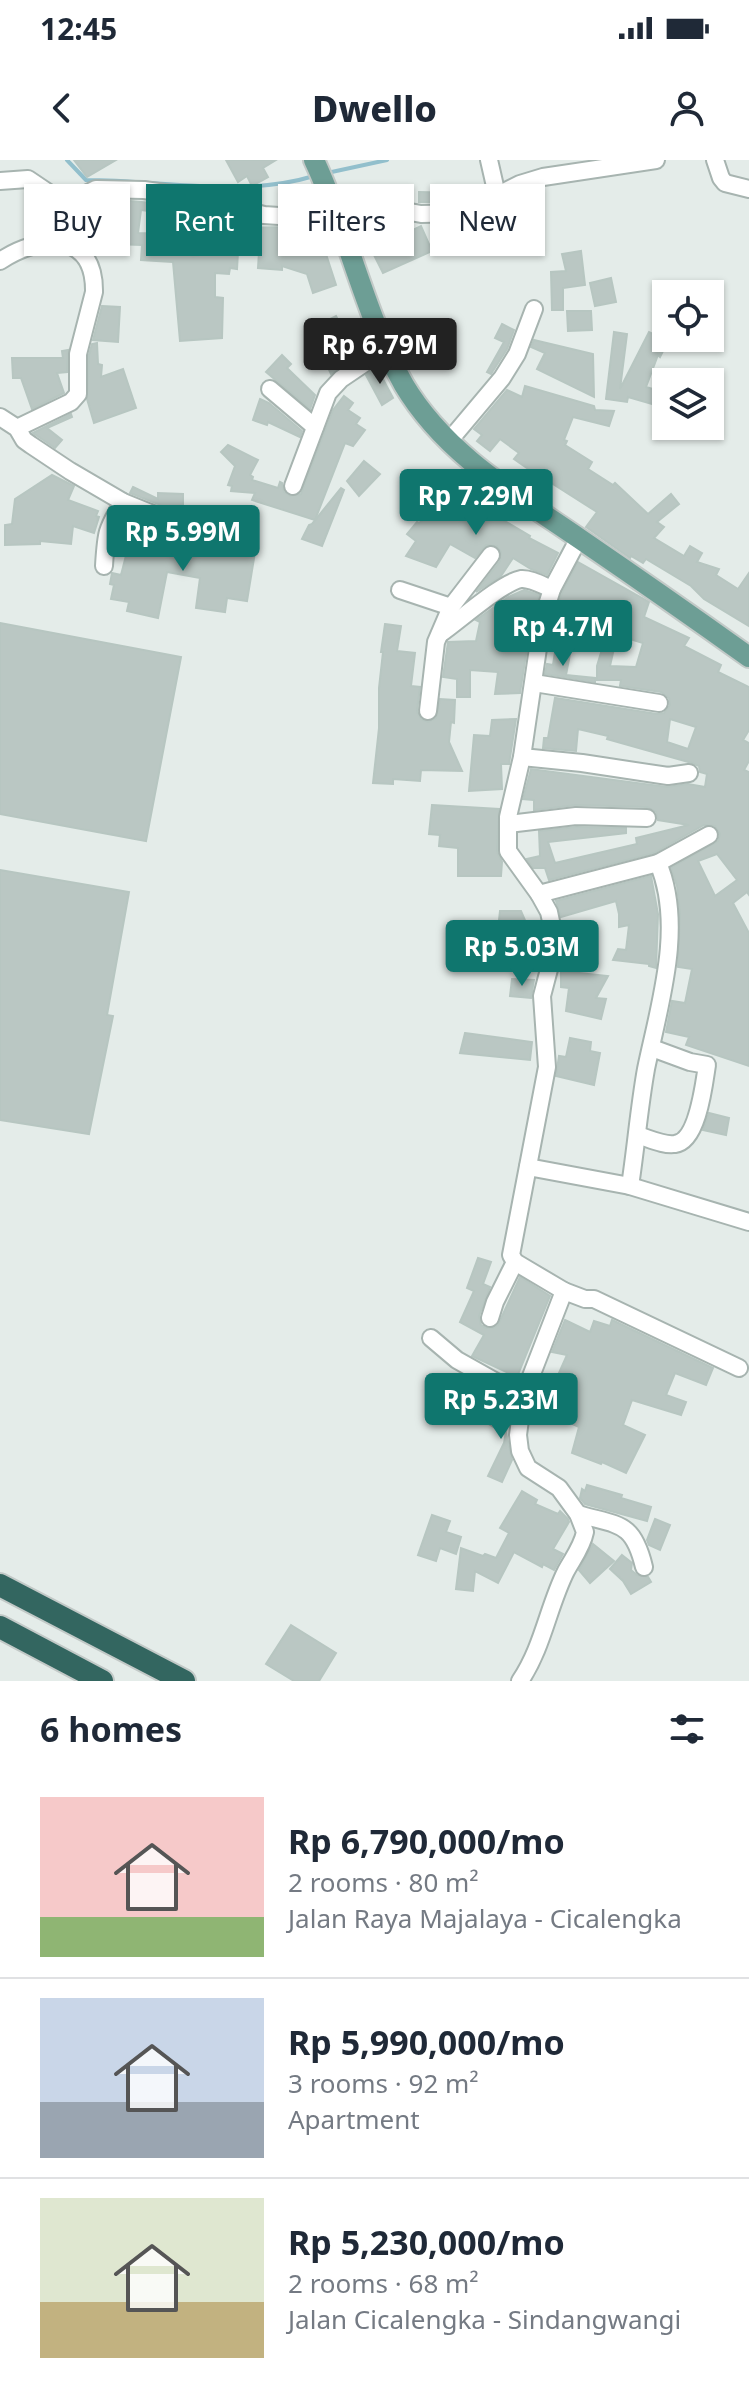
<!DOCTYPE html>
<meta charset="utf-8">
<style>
body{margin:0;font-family:"Noto Sans",sans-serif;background:#f6f6f7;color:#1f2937;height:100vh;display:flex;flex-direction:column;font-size:30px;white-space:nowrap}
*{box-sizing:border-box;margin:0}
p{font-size:26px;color:#747a83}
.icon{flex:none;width:44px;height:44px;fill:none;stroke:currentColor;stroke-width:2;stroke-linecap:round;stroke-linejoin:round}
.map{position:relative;height:1521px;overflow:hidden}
.drawer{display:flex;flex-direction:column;background:#fff;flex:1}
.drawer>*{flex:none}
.banner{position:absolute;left:24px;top:24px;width:702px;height:72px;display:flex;gap:16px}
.buttons{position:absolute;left:652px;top:120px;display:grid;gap:16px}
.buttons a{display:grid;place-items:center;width:72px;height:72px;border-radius:0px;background:#fff;box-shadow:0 2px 6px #0004;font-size:40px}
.price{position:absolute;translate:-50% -68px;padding:0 18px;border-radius:8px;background:#0f766e;color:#fff;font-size:26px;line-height:52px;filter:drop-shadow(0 2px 4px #0008)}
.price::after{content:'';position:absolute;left:50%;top:48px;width:24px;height:18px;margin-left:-12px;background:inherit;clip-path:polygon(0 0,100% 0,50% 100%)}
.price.selected{background:#222;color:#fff}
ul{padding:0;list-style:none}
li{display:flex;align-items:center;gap:24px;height:200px;padding:0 40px}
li+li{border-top:2px solid #e0e1e3}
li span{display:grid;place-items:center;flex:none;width:224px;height:160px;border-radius:0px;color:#555}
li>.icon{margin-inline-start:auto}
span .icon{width:96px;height:96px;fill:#fffc;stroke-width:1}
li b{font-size:34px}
h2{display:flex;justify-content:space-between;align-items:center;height:96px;padding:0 40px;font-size:34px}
.tag{padding:0 28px;border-radius:0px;background:#fff;box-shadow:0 2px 6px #0004;font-size:28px;line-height:72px}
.tag.selected{background:#0f766e;color:#fff}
.status{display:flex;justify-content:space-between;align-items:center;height:56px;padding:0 40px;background:#fff;direction:ltr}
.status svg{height:22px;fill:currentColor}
header{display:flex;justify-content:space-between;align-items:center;height:104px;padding:0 40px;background:#fff;font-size:36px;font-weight:800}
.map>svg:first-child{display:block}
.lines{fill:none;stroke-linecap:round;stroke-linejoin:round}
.stream{stroke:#92bfcc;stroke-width:4}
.building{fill:#bac7c3;stroke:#b7c6c1;stroke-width:2;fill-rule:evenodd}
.minor-casing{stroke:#a7b4b0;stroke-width:20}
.major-casing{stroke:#c2c9c7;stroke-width:24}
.highway-casing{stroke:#c2c9c7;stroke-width:26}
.minor{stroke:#fff;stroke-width:16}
.major{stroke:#6d9e95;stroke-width:20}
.highway{stroke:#336660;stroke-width:22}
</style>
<div class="status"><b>12:45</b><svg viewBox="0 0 49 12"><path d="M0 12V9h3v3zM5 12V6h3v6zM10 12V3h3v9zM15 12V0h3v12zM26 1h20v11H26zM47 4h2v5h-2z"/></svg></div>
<header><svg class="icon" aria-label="back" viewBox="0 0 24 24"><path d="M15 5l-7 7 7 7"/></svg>Dwello<svg class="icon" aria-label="person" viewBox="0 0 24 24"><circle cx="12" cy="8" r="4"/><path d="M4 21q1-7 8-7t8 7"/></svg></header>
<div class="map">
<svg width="749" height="1521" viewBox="0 0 749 1521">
<rect width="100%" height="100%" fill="#e4ece9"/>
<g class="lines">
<g class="stream">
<path d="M67 0 86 20C162 20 241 38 314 16"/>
<path d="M327 13 387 0"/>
</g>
</g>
<g class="building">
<path d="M74 0H116L87 17Z"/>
<path d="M226 0H276L263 8 268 17 252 26 247 16 238 22Z"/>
<path d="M419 32 459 33V42H419Z"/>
<path d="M119 40 173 45 171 54 141 50 138 73 166 74V70H183L184 91 193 97 200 95 205 87V51L247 62V68L281 67 313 61 316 70 327 66 335 88 325 91 336 125 313 133 307 114 282 106V110L258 108 259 92H238L237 109 230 108 229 114 215 113V137L223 138 222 178 180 181 173 102 141 100 142 85 86 83 83 81 84 63H99V46H118Z"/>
<path d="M393 60 400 76 421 66 432 91 383 113 371 89 379 85 371 66Z"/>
<path d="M581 91 585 125 563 128V150H552L551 112 566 111 562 94Z"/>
<path d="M611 118 616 142 595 146 590 123Z"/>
<path d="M102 146 120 147 118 182 93 180Z"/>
<path d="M567 151H591L592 170 568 171Z"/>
<path d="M336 156 355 196 331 214 310 169Z"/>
<path d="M502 164 514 170 507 189 491 214 487 212 504 182 495 178Z"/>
<path d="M614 172 627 174 620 229 649 172 668 181 660 197 658 195 646 227 663 232 659 246 628 237 627 242 606 239Z"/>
<path d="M534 180 593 194 594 237 537 209 545 193 531 187Z"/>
<path d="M97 183 98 204 102 205 101 217 123 209 136 248 94 263 87 239 89 195 92 184Z"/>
<path d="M68 190 67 212 57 213 64 233 32 249 21 218H13L12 198H63L62 191Z"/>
<path d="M282 195 291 204 287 208 315 235 310 249 266 212Z"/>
<path d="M377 208 393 238 382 245 366 215Z"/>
<path d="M525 226 594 246 595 250 614 251 609 266 573 257 564 280 567 281 565 285 592 302 588 309 613 325 615 323 648 354 671 334 679 344 657 362 664 367 654 378 684 396 690 386 702 393 697 402 719 409 716 415 738 429 749 413V466L704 439 691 426 646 399 643 403 631 396 630 398 586 367 597 352 545 319 544 321 533 316 534 313 514 299 519 293 500 279 490 291 477 281 482 275 474 269 507 230 522 237Z"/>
<path d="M344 236 353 243 348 250 360 258 356 264 365 270 353 286 345 283 315 360 252 340 255 333 231 331 232 326 228 325 235 306 221 292 228 285 258 300 250 315 253 317 252 320 278 328 280 322 282 323 284 332 290 336 301 334 333 250Z"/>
<path d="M260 239 269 243 302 271 300 277 268 262 267 265 253 260Z"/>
<path d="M71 254 72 257 47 268 62 280 55 288 33 273Z"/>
<path d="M364 301 380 314 359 336 347 321Z"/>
<path d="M52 315 74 326 68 340 98 351 96 356 99 357 94 373 73 366 71 384 40 381V384L5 385V365L12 364 15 339Z"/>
<path d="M461 325 484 345 481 347 530 376 529 378 558 393 547 415 531 409 513 398 501 416 476 432 500 401 501 392 497 386 486 385 475 398 450 384 436 407 406 396 416 381 407 374 417 362 419 363 436 350 438 352Z"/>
<path d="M133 327 158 339V333L183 334V345L163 346 130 333Z"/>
<path d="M341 328 344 330 322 386 302 379 309 365 312 364Z"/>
<path d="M163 370 194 382 256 386 247 441 227 438 225 452 196 448 200 418 167 412 158 458 127 451 129 442 111 439 114 425 110 424 112 413 121 415 130 380 160 385Z"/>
<path d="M578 402 649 442 644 457 689 478 684 486 721 505 718 512 749 527V570L743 580 749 583V601L744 610 749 612V735L747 732 733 743 749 773V906L686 885 689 877 666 872 672 841 685 843 692 809 678 807 680 753 677 726 671 708 718 681 720 674 715 666 704 665 654 693 549 720 545 708H533L527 699 540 696 539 671 576 667 626 668V673L548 682 555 703 637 684 636 678 689 665 658 660 656 652 647 647 576 645 534 650V640L523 639 531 609 667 627 688 624 705 627 707 614 700 612 699 606 692 603 607 579 608 576 578 569 576 591 543 588 544 578H548L555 538 657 554 664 553 670 545 669 538 661 532 620 526 621 520H597V506L603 486 570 476 574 455 557 448 562 433ZM617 475 643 483 636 507 610 506ZM670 559 696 567 688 589 667 582ZM717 694 737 720 715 736 698 701Z"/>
<path d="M524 430 539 435 530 468 509 462 502 485 527 488 520 533 495 534 498 512 470 510V537H457V519L443 517 448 482 476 481 480 462 476 460 508 437Z"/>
<path d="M0 463 181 497 146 681 0 654Z"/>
<path d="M385 464 401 466 397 491 415 493 411 526 420 527 417 551 421 559 428 562 436 558 440 539 455 540 454 563 451 562 449 582 462 611 421 610 420 621 393 619V624L373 623 379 568V528L383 492H381Z"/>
<path d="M555 492 570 494 566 515 595 518V522L545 514 547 504 553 505Z"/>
<path d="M516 559 509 604H501L502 629 469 631 474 575 490 576 492 560Z"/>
<path d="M432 645 499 649 497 691 502 702 501 716H458V688L439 686 440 675 429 674Z"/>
<path d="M0 710 129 732 107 855 113 856 89 974 0 960Z"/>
<path d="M651 716 658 754 656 808 649 806V804L613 800 618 789 626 790 629 765 619 767V754L616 741 561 757 556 741Z"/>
<path d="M500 751H521L540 795 513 796 512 769H498Z"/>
<path d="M487 793 489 806 456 810 455 797Z"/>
<path d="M561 811 608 816 596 838 606 839 601 859 566 851 569 828 561 827Z"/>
<path d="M512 819 534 820 531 838 510 836Z"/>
<path d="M465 873 532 882 530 900 460 893Z"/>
<path d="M570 878 591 882 590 891 600 893 594 925 556 916 559 896 566 897Z"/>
<path d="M709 953 729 958 726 975 703 970Z"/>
<path d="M478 1098 491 1102 483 1124 490 1127 479 1156 481 1165 486 1168H493L498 1165 520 1117 550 1136 517 1217 472 1196 484 1175 460 1162 474 1131 467 1128Z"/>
<path d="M565 1160 590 1172 594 1161 610 1166 612 1160 713 1208 706 1225 675 1213 666 1235 686 1242 681 1255 632 1240 623 1265 645 1275 626 1313 602 1302 601 1304 572 1293 579 1267 564 1260 571 1245 541 1233 548 1218 555 1222 567 1195 552 1192Z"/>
<path d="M459 1214 476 1223 465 1237 454 1229 456 1250 439 1252V1228H453L450 1226Z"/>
<path d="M501 1240 511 1246 506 1272 512 1300 502 1322 488 1316 504 1283 506 1272 505 1274 487 1263Z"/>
<path d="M587 1325 622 1335 621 1338 651 1347 647 1361 585 1344 580 1338 582 1329 585 1331Z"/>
<path d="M522 1331 537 1340 535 1344 558 1354 560 1351 568 1359 569 1362 553 1389 563 1394 554 1410 543 1404 542 1407 514 1392 498 1423 475 1411 473 1431 456 1429 461 1388 483 1396 485 1394 496 1398 509 1373 500 1368Z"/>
<path d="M432 1355 450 1361 446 1372 461 1377 456 1394 440 1388 436 1401 418 1395Z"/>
<path d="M655 1359 670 1365 660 1390 649 1385 647 1380Z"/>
<path d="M593 1384 614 1401 590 1423 579 1410Z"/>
<path d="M622 1395 632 1403 631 1410 637 1415 648 1417 651 1422 631 1434 623 1421 610 1409Z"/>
<path d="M291 1465 336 1493 319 1521H294L266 1504Z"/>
</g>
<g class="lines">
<defs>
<g id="minor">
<path d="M489 0 497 35"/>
<path d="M715 0 721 18 725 23 749 29"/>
<path d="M0 21 28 19 74 50"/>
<path d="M194 37V86"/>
<path d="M339 66 384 50 394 49 421 54 462 53 520 24 543 17 656 0"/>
<path d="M54 82 84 35 96 29 144 30 194 37 264 55 279 56 331 46"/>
<path d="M0 101C39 75 95 70 94 132L78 194V234L71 242 17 268"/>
<path d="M270 229 315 267"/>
<path d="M0 257 17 268 24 280 31 285 70 311 123 342 195 371 243 374"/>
<path d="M449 281 502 218 517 194 534 149"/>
<path d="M293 326 328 233 341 219 387 188"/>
<path d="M104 406C106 373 106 370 123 342"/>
<path d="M400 430 451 447"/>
<path d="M440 474C459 461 501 423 521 419 530 418 544 426 552 429"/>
<path d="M534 523 659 543"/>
<path d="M428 551 436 482 451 447 491 395"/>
<path d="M522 597 582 603 668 616 689 613"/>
<path d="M508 664 576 656 647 658"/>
<path d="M539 734 658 703 709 675"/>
<path d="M637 975C648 978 664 986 675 984 698 981 704 924 707 905L690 902 652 888"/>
<path d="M528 1007 630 1026 749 1062"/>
<path d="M630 1026C636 987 639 948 646 909 659 846 685 766 658 703"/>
<path d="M564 1131 585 1139H594L739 1208"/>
<path d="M490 1158 495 1142 515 1102"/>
<path d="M431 1178 457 1200 523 1237"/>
<path d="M578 1354C619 1366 633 1361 644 1407"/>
<path d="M520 1521C543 1487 548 1447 566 1411 573 1398 582 1387 585 1372L578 1354 559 1328 528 1308 520 1291 518 1275 523 1237 564 1131 515 1102 511 1095 547 907 542 836 553 794 555 780 549 752 539 734 508 691V657L522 597 542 461 552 429 579 378"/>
</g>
<path id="major" d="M314 0C348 72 365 156 404 225 445 294 516 335 580 379 637 418 693 457 749 497"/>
<g id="highway">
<path d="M0 1425 184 1521"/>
<path d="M0 1467 102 1521"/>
</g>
</defs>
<use href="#minor" class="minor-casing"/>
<use href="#major" class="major-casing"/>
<use href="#highway" class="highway-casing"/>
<use href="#minor" class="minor"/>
<use href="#major" class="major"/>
<use href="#highway" class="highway"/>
</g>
</svg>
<div class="buttons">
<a><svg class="icon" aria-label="locate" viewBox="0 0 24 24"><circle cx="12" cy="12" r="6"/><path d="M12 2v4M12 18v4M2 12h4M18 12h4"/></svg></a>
<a><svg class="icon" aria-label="layers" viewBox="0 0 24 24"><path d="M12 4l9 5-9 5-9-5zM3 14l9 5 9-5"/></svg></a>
</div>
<b class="price selected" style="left:380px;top:226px">Rp 6.79M</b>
<b class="price" style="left:476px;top:377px">Rp 7.29M</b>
<b class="price" style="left:183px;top:413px">Rp 5.99M</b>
<b class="price" style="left:563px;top:508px">Rp 4.7M</b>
<b class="price" style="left:522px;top:828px">Rp 5.03M</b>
<b class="price" style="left:501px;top:1281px">Rp 5.23M</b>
<div class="banner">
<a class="tag">Buy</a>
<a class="tag selected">Rent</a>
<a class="tag">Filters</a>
<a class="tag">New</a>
</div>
</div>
<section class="drawer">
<h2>6 homes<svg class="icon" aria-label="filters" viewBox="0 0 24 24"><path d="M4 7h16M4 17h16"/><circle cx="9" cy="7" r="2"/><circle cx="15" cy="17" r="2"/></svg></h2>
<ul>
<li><span style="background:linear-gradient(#f6c9c9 75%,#8fb573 0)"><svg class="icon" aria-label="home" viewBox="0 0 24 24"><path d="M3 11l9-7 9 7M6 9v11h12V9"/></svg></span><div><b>Rp 6,790,000/mo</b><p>2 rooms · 80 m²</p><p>Jalan Raya Majalaya - Cicalengka</p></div></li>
<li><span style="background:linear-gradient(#c9d6e8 65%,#9aa5b1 0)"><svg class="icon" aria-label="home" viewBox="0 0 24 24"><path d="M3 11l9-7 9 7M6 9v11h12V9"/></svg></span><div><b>Rp 5,990,000/mo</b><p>3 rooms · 92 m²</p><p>Apartment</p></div></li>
<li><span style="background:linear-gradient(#dfe7d0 65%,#c2b280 0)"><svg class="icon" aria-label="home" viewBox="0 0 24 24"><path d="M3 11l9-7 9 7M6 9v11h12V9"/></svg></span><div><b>Rp 5,230,000/mo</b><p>2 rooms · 68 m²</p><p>Jalan Cicalengka - Sindangwangi</p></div></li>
</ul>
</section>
